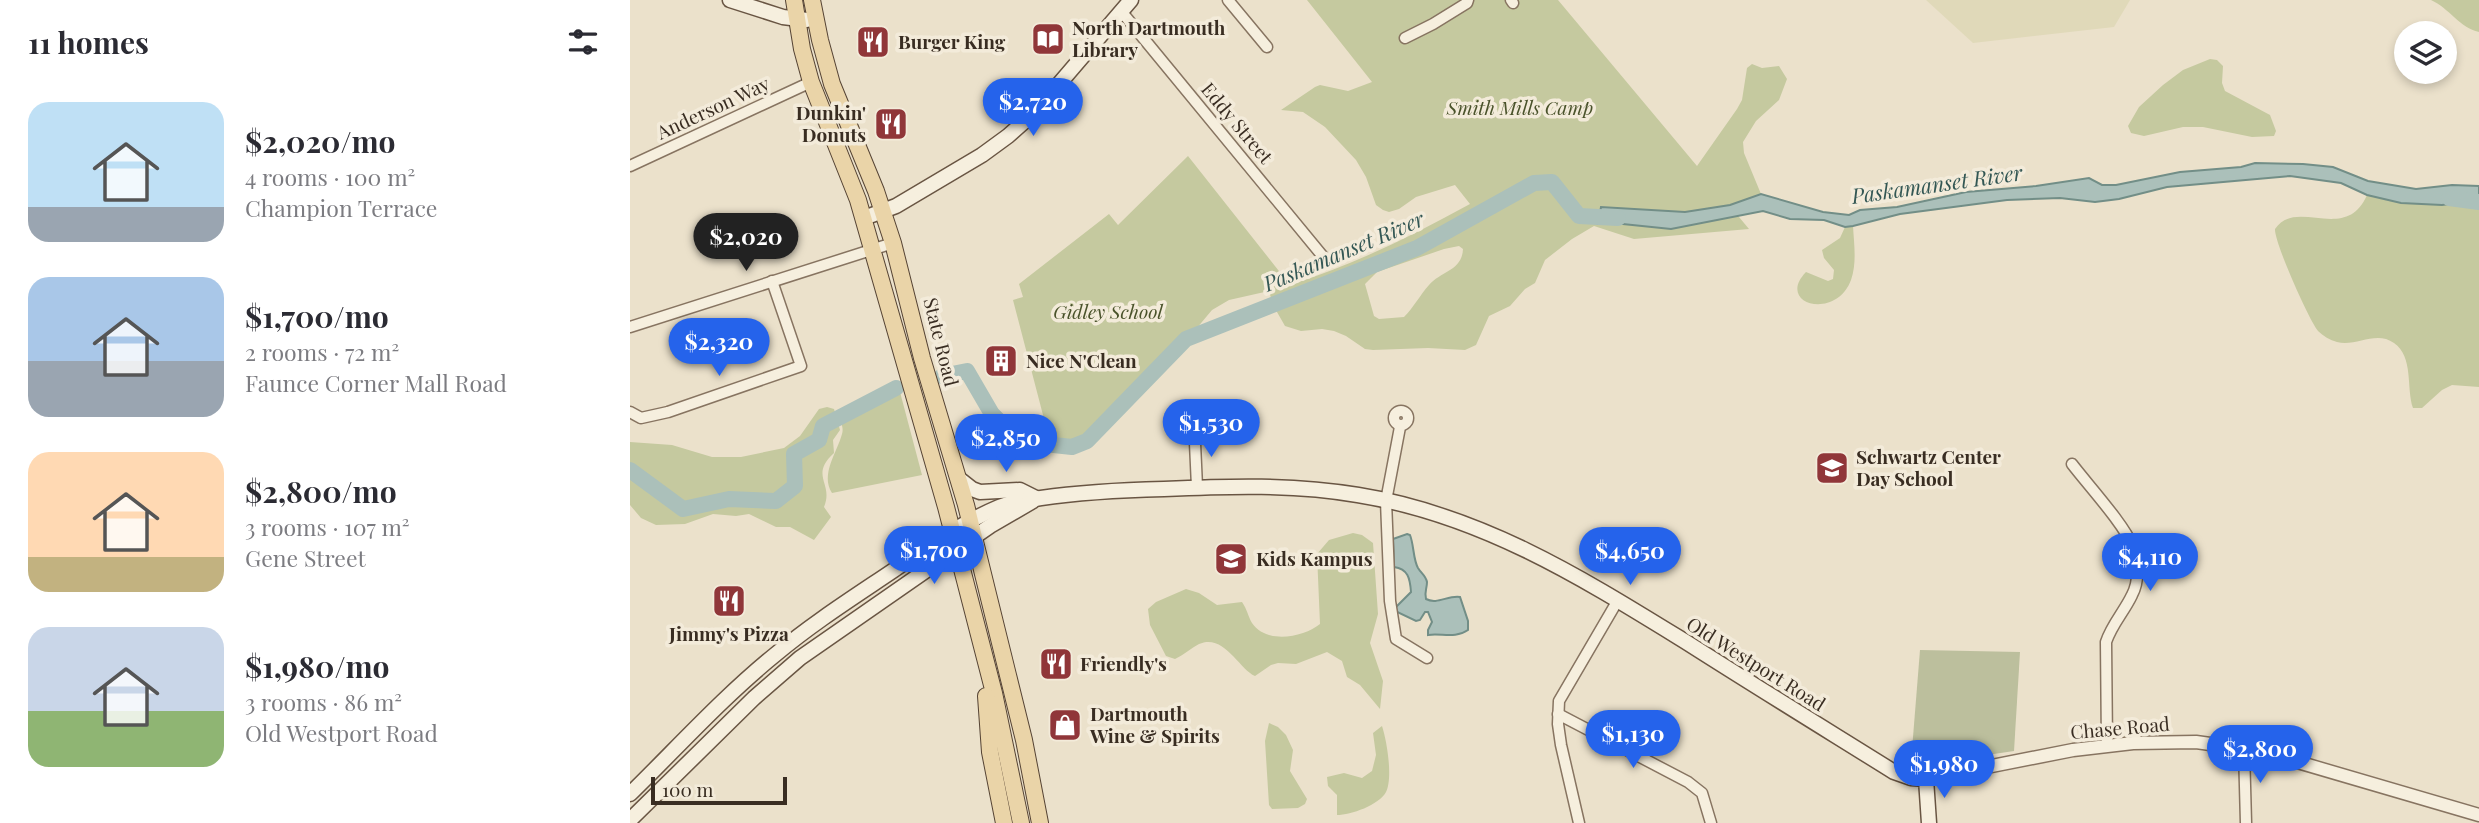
<!DOCTYPE html>
<meta charset="utf-8">
<style>
body{margin:0;font-family:"Playfair Display",serif;background:#f2f2f3;color:#2b2b33;height:100vh;display:flex;flex-direction:column;font-size:26px;white-space:nowrap}
*{box-sizing:border-box;margin:0}
p{font-size:23px;color:#7c7c81}
.icon{flex:none;width:38px;height:38px;fill:none;stroke:currentColor;stroke-width:2;stroke-linecap:round;stroke-linejoin:round}
.map{position:relative;flex:1;overflow:hidden}
.details{display:flex;flex-direction:column;background:#fff;width:630px}
.details>*{flex:none}
.buttons{position:absolute;left:1764px;top:21px;display:grid;gap:14px}
.buttons a{display:grid;place-items:center;width:63px;height:63px;border-radius:50%;background:#fff;box-shadow:0 4px 10px #0003;font-size:35px}
.scale{position:absolute;left:21px;bottom:18px;width:136px;box-sizing:border-box;padding-left:7px;border:4px solid #392d22;border-top:0;font-size:19px;line-height:24px;white-space:nowrap;color:#392d22;-webkit-text-stroke:5px #f3ebda;paint-order:stroke}
.price{position:absolute;translate:-50% -60px;padding:0 16px;border-radius:24px;background:#2563eb;color:#fff;font-size:23px;line-height:46px;filter:drop-shadow(0 2px 4px #0008)}
.price::after{content:'';position:absolute;left:50%;top:42px;width:21px;height:16px;margin-left:-10px;background:inherit;clip-path:polygon(0 0,100% 0,50% 100%)}
.price.current{background:#222;color:#fff}
ul{padding:0;list-style:none}
li{display:flex;align-items:center;gap:21px;height:175px;padding:0 28px}
li span{display:grid;place-items:center;flex:none;width:196px;height:140px;border-radius:21px;color:#555}
li>.icon{margin-inline-start:auto}
span .icon{width:84px;height:84px;fill:#fffc;stroke-width:1}
li b{font-size:30px}
h2{display:flex;justify-content:space-between;align-items:center;height:84px;padding:0 28px;font-size:30px}
main{display:flex;flex:1;min-height:0}
.map>svg:first-child{display:block}
.farmland{fill:#e0d9b9}
.green{fill:#c5c99f;fill-rule:evenodd}
.cemetery{fill:#bcbf9d}
.water{fill:#abc0ba;stroke:#728e87;stroke-width:2}
.lines{fill:none;stroke-linecap:round;stroke-linejoin:round}
.river{stroke:#abc0ba;stroke-width:16}
.minor-casing{stroke:#877461;stroke-width:13}
.tertiary-casing{stroke:#877461;stroke-width:15}
.secondary-casing{stroke:#695543;stroke-width:17}
.primary-casing{stroke:#554334;stroke-width:18}
.minor{stroke:#f6efde;stroke-width:10}
.tertiary{stroke:#f6efde;stroke-width:12}
.secondary{stroke:#f6efde;stroke-width:14}
.primary{stroke:#ead4a8;stroke-width:16}
.labels{text-anchor:middle;stroke-width:7;stroke-linejoin:round;paint-order:stroke}
.poi-label{font-size:19px;font-weight:bold;fill:#392d22;stroke:#f3ebda;text-anchor:start}
.street-label{font-size:19px;fill:#392d22;stroke:#f3ebda}
.park-label{font-size:19px;font-style:italic;fill:#4a532b;stroke:#f3ebda}
.water-label{font-size:21px;font-style:italic;fill:#335754;stroke:#f3ebda}
</style>
<main>
<section class="details">
<h2>11 homes<svg class="icon" aria-label="filters" viewBox="0 0 24 24"><path d="M4 7h16M4 17h16"/><circle cx="9" cy="7" r="2"/><circle cx="15" cy="17" r="2"/></svg></h2>
<ul>
<li><span style="background:linear-gradient(#bfe0f5 75%,#9aa5b1 0)"><svg class="icon" aria-label="home" viewBox="0 0 24 24"><path d="M3 11l9-7 9 7M6 9v11h12V9"/></svg></span><div><b>$2,020/mo</b><p>4 rooms · 100 m²</p><p>Champion Terrace</p></div></li>
<li><span style="background:linear-gradient(#a9c7e8 60%,#9aa5b1 0)"><svg class="icon" aria-label="home" viewBox="0 0 24 24"><path d="M3 11l9-7 9 7M6 9v11h12V9"/></svg></span><div><b>$1,700/mo</b><p>2 rooms · 72 m²</p><p>Faunce Corner Mall Road</p></div></li>
<li><span style="background:linear-gradient(#ffd9b3 75%,#c2b280 0)"><svg class="icon" aria-label="home" viewBox="0 0 24 24"><path d="M3 11l9-7 9 7M6 9v11h12V9"/></svg></span><div><b>$2,800/mo</b><p>3 rooms · 107 m²</p><p>Gene Street</p></div></li>
<li><span style="background:linear-gradient(#c9d6e8 60%,#8fb573 0)"><svg class="icon" aria-label="home" viewBox="0 0 24 24"><path d="M3 11l9-7 9 7M6 9v11h12V9"/></svg></span><div><b>$1,980/mo</b><p>3 rooms · 86 m²</p><p>Old Westport Road</p></div></li>
</ul>
</section>
<div class="map">
<svg width="1849" height="823" viewBox="0 0 1849 823">
<rect width="100%" height="100%" fill="#ebe1cb"/>
<path class="farmland" d="M1296 0H1500L1484 27 1343 43Z"/>
<g class="green">
<path d="M677 0H928L1067 166 1107 109 1112 100 1117 68 1122 64 1132 68 1149 66 1157 79 1149 100 1126 121 1113 142 1114 153 1131 194 1099 205 1119 229 1004 239 964 226 942 239 915 260 905 283 895 289 880 306 859 316 846 345 835 350 798 348 743 350 735 349 716 336 704 331 692 329 671 331 655 326 643 305 639 291 599 300 582 310 556 341 449 439 441 442 419 438 383 300 393 297 389 284 479 214 488 225 558 156 660 285C723 265 782 236 840 204L825 185 786 197 769 209 759 212 753 210 746 205 736 177 726 160 695 127 673 112 651 110 685 87 690 85 718 91 742 82ZM829 246 833 249C832 271 811 271 799 285 790 295 784 307 774 317L749 319 744 316 735 284 747 272 814 249Z"/>
<path d="M1801 0H1849V32C1830 28 1819 8 1801 0Z"/>
<path d="M1580 59 1587 60 1593 66 1592 83 1595 91 1640 115 1646 131 1644 136 1622 137 1573 127H1553L1514 136 1501 133 1498 126 1509 107 1533 85 1553 70Z"/>
<path d="M1737 195 1840 201 1849 196V387L1822 385 1812 390 1792 408H1783C1776 388 1784 357 1764 343 1746 330 1726 347 1707 342 1700 340 1693 336 1688 331 1679 320 1644 242 1645 229 1666 197 1716 244 1737 195Z"/>
<path d="M1223 226C1224 244 1227 263 1221 280 1206 321 1145 304 1176 272L1198 281 1203 279 1204 270 1194 258 1192 250 1210 238 1215 227Z"/>
<path d="M270 392 292 475 202 493C190 474 207 453 212 434 214 429 211 423 210 418L218 419Z"/>
<path d="M197 407 204 409 210 430 203 440 204 453C179 476 204 483 194 507L201 517 184 540 160 527H146L119 514 106 516 83 514 55 524 26 525 11 518 0 505V442L42 445 82 457H111L154 448 170 436 189 409Z"/>
<path d="M723 533 732 535 743 543 748 614 740 643 753 681 750 709 730 685 717 677 712 661 697 652 666 664 648 663 641 665 625 676C609 669 594 633 569 644 561 648 554 655 545 659L536 656 520 625 518 609 526 602 556 589 569 593 587 605 612 602C617 609 618 616 622 623 637 645 674 637 690 624L687 554 699 540Z"/>
<path d="M639 723 648 727 656 735 663 750 660 771 677 799 675 804 668 808 642 809 639 805 635 741Z"/>
<path d="M752 726C757 741 763 778 756 792 749 805 721 815 707 815V795L698 786 697 777 714 773 732 778 742 771 746 755 743 733Z"/>
</g>
<path class="cemetery" d="M1290 650 1390 652 1384 751 1303 763 1281 762Z"/>
<g class="water">
<path d="M1625 163 1673 164 1703 167 1738 181 1786 189 1822 185 1849 186V196L1840 201 1812 205 1771 203 1737 195 1711 183 1660 176 1537 187 1489 199 1465 202 1430 198 1377 200 1270 214 1223 226 1215 227 1194 220 1160 219 1133 211 1041 229 983 223 968 224 971 207 1055 212 1100 205 1131 194 1193 212 1219 215 1230 210 1267 207 1336 192 1406 186 1459 178 1472 185H1486L1550 172 1611 167Z"/>
<path d="M777 534 780 535C784 545 783 559 788 568 791 573 796 576 797 582 797 589 794 592 796 599 807 605 818 595 830 597L838 621V630C825 639 812 633 798 635V630L802 622 798 612H795L790 620 786 621 763 610 781 592C780 578 778 569 764 567L763 539Z"/>
</g>
<g class="lines">
<g class="river">
<path d="M1819 198 1849 202"/>
<path d="M312 376 337 371 362 414 377 429 405 443 442 447 457 441 556 339 787 248 904 183 922 182 949 216 988 218"/>
<path d="M0 470 53 509 99 499 146 501 165 486 164 454 189 440 193 426 266 388"/>
</g>
<defs>
<g id="minor">
<path d="M598 0 637 47"/>
<path d="M881 0 883 3"/>
<path d="M491 11 695 259"/>
<path d="M775 38 803 24 837 3 838 0"/>
<path d="M0 166 181 82"/>
<path d="M0 327 263 243"/>
<circle cx="771" cy="418" r="7"/>
<path d="M0 412 11 418 38 412 171 366 142 281"/>
<path d="M770 427 756 501 760 601 766 639 797 658"/>
<path d="M1442 464C1458 485 1494 524 1503 547 1509 561 1509 582 1502 595 1494 612 1482 624 1476 642L1477 746"/>
<path d="M567 487 565 443 572 432 567 411 598 407V422"/>
<path d="M928 714 1058 782 1072 793 1081 823"/>
<path d="M1614 749 1616 823"/>
<path d="M949 823 931 745 928 724 929 701 988 600"/>
</g>
<path id="tertiary" d="M1296 779 1443 750 1503 743 1566 742 1630 751 1849 815"/>
<g id="secondary">
<path d="M100 0 153 17 177 20"/>
<path d="M234 218 266 206 352 155 378 136 405 112 501 0"/>
<path d="M328 478 342 489 350 492 390 490 406 498"/>
<path d="M0 794C48 747 94 696 146 654 183 623 224 597 264 570 297 547 331 523 369 507 383 501 397 500 411 498 452 492 493 490 534 489 599 486 664 484 728 495 852 515 952 578 1056 642 1125 686 1195 729 1264 772L1281 778 1296 779 1299 823"/>
<path d="M0 820 124 698 170 658 360 526 403 501"/>
</g>
<g id="primary">
<path d="M164 0 172 49 181 82 228 200 316 507 364 693 391 823"/>
<path d="M182 0 190 40 202 84 246 191 263 243 292 358 336 505 394 740 410 823"/>
<path d="M356 696 360 752 374 823"/>
</g>
</defs>
<use href="#minor" class="minor-casing"/>
<use href="#tertiary" class="tertiary-casing"/>
<use href="#secondary" class="secondary-casing"/>
<use href="#primary" class="primary-casing"/>
<use href="#minor" class="minor"/>
<use href="#tertiary" class="tertiary"/>
<use href="#secondary" class="secondary"/>
<use href="#primary" class="primary"/>
</g>
<defs>
<symbol id="library-square" viewBox="-11 -11 22 22"><rect x="-9" y="-9" width="18" height="18" rx="4" fill="#903639" stroke="#f3ebda"/><path d="M-6-4Q-3-5.5-.7-3.5V5Q-3 3-6 4ZM6-4Q3-5.5 .7-3.5V5Q3 3 6 4Z" fill="#fff"/></symbol>
<symbol id="restaurant-square" viewBox="-11 -11 22 22"><rect x="-9" y="-9" width="18" height="18" rx="4" fill="#903639" stroke="#f3ebda"/><path d="M-5-6h1v4h1v-4h1v4h1v-4h1v5L-1.5 .5V6h-2V.5L-5-1ZM5-6V6H3V1.5H1.5Q1.5-4 5-6Z" fill="#fff"/></symbol>
<symbol id="building-square" viewBox="-11 -11 22 22"><rect x="-9" y="-9" width="18" height="18" rx="4" fill="#903639" stroke="#f3ebda"/><path d="M-4-6H4V6H1V3H-1V6H-4ZM-2.5-4.3h1.7v1.8h-1.7ZM.8-4.3h1.7v1.8H.8ZM-2.5-1h1.7V.8h-1.7ZM.8-1h1.7V.8H.8Z" fill="#fff"/></symbol>
<symbol id="school-square" viewBox="-11 -11 22 22"><rect x="-9" y="-9" width="18" height="18" rx="4" fill="#903639" stroke="#f3ebda"/><path d="M0-5L7-2L0 1L-7-2ZM-4 1L0 2.5L4 1V4Q0 6-4 4Z" fill="#fff"/></symbol>
<symbol id="shop-square" viewBox="-11 -11 22 22"><rect x="-9" y="-9" width="18" height="18" rx="4" fill="#903639" stroke="#f3ebda"/><path d="M-5-2.5h2.3a2.7 3.5 0 0 1 5.4 0H5L5.5 6h-11ZM-1.5-2.5h3a1.5 2.3 0 0 0-3 0Z" fill="#fff"/></symbol>
</defs>
<g fill-rule="evenodd">
<use href="#library-square" x="399" y="20" width="38" height="38"/>
<use href="#restaurant-square" x="224" y="23" width="38" height="38"/>
<use href="#restaurant-square" x="242" y="105" width="38" height="38"/>
<use href="#building-square" x="352" y="342" width="38" height="38"/>
<use href="#school-square" x="1183" y="449" width="38" height="38"/>
<use href="#school-square" x="582" y="540" width="38" height="38"/>
<use href="#restaurant-square" x="80" y="582" width="38" height="38"/>
<use href="#restaurant-square" x="407" y="645" width="38" height="38"/>
<use href="#shop-square" x="416" y="706" width="38" height="38"/>
</g>
<g class="labels">
<g class="poi-label">
<text x="442" y="35">North Dartmouth<tspan x="442" dy="22">Library</tspan></text>
<text x="268" y="49">Burger King</text>
<text x="236" y="120" text-anchor="end">Dunkin'<tspan x="236" dy="22">Donuts</tspan></text>
<text x="396" y="368">Nice N'Clean</text>
<text x="1226" y="464">Schwartz Center<tspan x="1226" dy="22">Day School</tspan></text>
<text x="626" y="566">Kids Kampus</text>
<text x="99" y="641" text-anchor="middle">Jimmy's Pizza</text>
<text x="450" y="671">Friendly's</text>
<text x="460" y="721">Dartmouth<tspan x="460" dy="22">Wine &amp; Spirits</tspan></text>
</g>
<g class="street-label">
<text transform="translate(83 108) rotate(-25)" y="7">Anderson Way</text>
<text transform="translate(607 123) rotate(50)" y="7">Eddy Street</text>
<text transform="translate(311 342) rotate(76)" y="7">State Road</text>
<text transform="translate(1126 664) rotate(32)" y="7">Old Westport Road</text>
<text transform="translate(1490 728) rotate(-5)" y="7">Chase Road</text>
</g>
<g class="park-label">
<text x="890" y="115">Smith Mills Camp</text>
<text x="478" y="319">Gidley School</text>
</g>
<g class="water-label">
<text transform="translate(1307 185) rotate(-8)" y="7">Paskamanset River</text>
<text transform="translate(714 252) rotate(-23)" y="7">Paskamanset River</text>
</g>
</g>
</svg>
<div class="buttons">
<a><svg class="icon" aria-label="layers" viewBox="0 0 24 24"><path d="M12 4l9 5-9 5-9-5zM3 14l9 5 9-5"/></svg></a>
</div>
<div class="scale">100 m</div>
<b class="price" style="left:403px;top:138px">$2,720</b>
<b class="price current" style="left:116px;top:273px">$2,020</b>
<b class="price" style="left:89px;top:378px">$2,320</b>
<b class="price" style="left:581px;top:459px">$1,530</b>
<b class="price" style="left:376px;top:474px">$2,850</b>
<b class="price" style="left:304px;top:586px">$1,700</b>
<b class="price" style="left:1000px;top:587px">$4,650</b>
<b class="price" style="left:1520px;top:593px">$4,110</b>
<b class="price" style="left:1003px;top:770px">$1,130</b>
<b class="price" style="left:1630px;top:785px">$2,800</b>
<b class="price" style="left:1314px;top:800px">$1,980</b>
</div>
</main>
